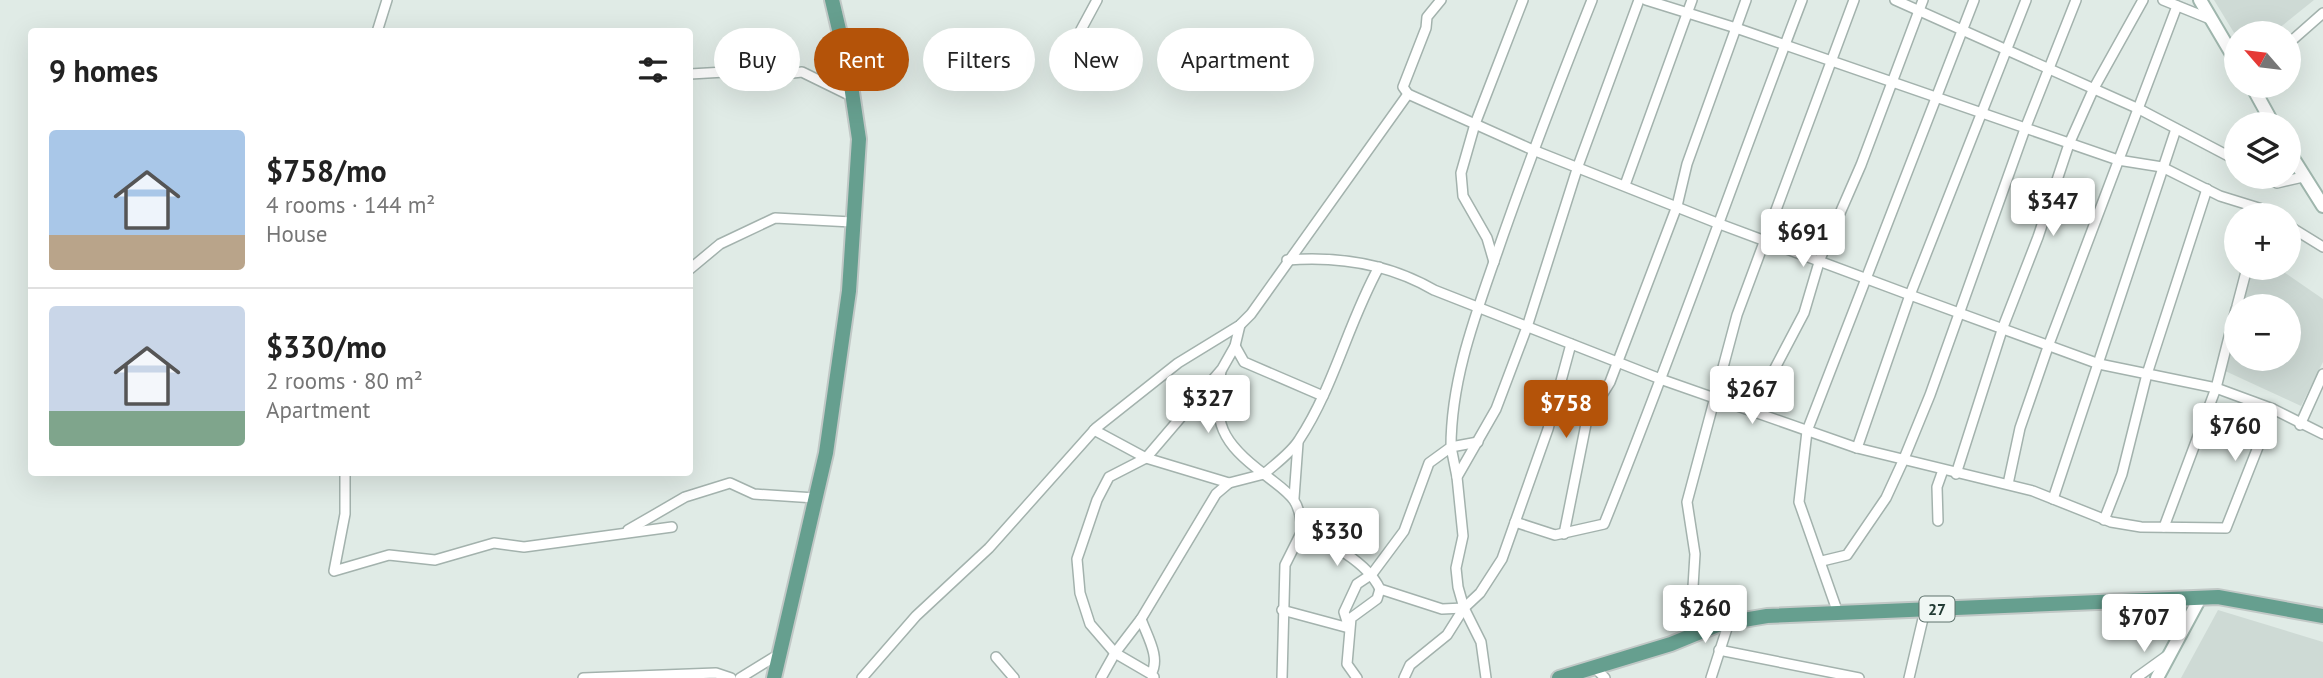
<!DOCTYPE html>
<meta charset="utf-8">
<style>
body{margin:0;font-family:"PT Sans",sans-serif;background:#f6f6f6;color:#222;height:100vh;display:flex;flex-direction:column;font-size:26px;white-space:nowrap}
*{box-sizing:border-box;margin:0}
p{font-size:23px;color:#767676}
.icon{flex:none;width:38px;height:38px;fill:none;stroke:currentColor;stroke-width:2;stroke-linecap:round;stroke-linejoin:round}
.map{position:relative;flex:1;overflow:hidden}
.panel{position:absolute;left:28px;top:28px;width:665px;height:448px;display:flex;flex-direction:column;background:#fff;border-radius:7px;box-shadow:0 7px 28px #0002}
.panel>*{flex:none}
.hud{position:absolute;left:714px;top:28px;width:665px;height:63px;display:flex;gap:14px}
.needle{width:46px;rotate:298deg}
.tools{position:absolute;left:2224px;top:21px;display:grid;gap:14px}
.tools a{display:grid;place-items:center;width:77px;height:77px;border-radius:50%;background:#fff;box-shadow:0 7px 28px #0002;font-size:35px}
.price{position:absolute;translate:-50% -60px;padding:0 16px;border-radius:7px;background:#fff;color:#222;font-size:23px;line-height:46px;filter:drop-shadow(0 2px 4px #0008)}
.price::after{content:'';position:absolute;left:50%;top:42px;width:21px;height:16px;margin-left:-10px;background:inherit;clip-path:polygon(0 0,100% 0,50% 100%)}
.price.selected{background:#b45309;color:#fff}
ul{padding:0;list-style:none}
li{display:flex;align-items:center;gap:21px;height:175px;padding:0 21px}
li+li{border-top:2px solid #e0e0e0}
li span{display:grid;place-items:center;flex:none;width:196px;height:140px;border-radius:7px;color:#555}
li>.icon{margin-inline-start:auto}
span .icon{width:84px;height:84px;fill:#fffc;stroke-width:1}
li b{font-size:30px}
h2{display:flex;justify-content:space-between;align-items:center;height:84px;padding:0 21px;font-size:30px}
.chip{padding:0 24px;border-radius:32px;background:#fff;box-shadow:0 7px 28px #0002;font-size:24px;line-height:63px}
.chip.selected{background:#b45309;color:#fff}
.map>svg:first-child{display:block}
.built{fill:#cedad5}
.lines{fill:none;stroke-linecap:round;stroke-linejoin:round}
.street-casing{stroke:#a3b2ad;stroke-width:12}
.secondary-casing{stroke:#9fb6ad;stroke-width:16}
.primary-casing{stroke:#c1c8c6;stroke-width:18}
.street{stroke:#fff;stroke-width:9}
.secondary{stroke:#fff;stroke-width:12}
.primary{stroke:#669f8f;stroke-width:14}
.labels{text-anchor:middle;stroke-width:5;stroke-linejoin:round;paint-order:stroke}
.shield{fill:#f0f7f4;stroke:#5f736d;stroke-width:2}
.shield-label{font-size:16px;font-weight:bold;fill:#213a33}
</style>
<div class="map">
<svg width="2323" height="678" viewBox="0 0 2323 678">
<rect width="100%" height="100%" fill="#e0ebe6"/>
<g class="built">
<path d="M2214 0H2314L2273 33H2236V36Z"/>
<path d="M2252 268H2278L2323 299V362L2301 406 2223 370 2236 322V359H2289V306H2241Z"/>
<path d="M2218 610 2323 642V678H2181Z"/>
</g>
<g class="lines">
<defs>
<g id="street">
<path d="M1441 0 1427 17 1426 28 1403 87 1408 94 1533 150 1717 223 1910 295 2099 364 2216 388 2273 409 2323 434"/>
<path d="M1646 0 1736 28 2118 160 2162 167 2220 196 2262 209 2272 215"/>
<path d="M1895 0 2139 109 2236 160"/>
<path d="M2163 0 2210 19"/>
<path d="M377 32 387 0"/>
<path d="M2289 43 2323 13"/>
<path d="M1064 70 1076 39 1097 0"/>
<path d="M690 74 725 72 756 77 802 72 851 96"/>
<path d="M2266 177 2277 183 2303 177"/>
<path d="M1625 185 1692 0"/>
<path d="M2289 226 2323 247"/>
<path d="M1287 260C1338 256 1389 264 1434 290L1663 380 1857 448 2033 491 2111 522 2141 527 2226 528 2273 409"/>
<path d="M1494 262 1487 238 1463 196 1461 173 1475 124 1523 0"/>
<path d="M690 269 720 244 775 218 852 222"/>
<path d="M2237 306 2247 268"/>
<path d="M1235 346 1244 362 1323 396"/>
<path d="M1221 371C1212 423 1222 443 1264 474 1275 464 1291 453 1299 440 1334 387 1348 323 1379 267"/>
<path d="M1753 410 1804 313 1820 259 1861 165 1923 0"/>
<path d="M2300 425 2323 374"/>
<path d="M1094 430 1146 458 1229 483 1216 494 1141 619 1115 653 1101 678"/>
<path d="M1857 448 1910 295 2026 0"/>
<path d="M345 472V514L334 571 389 555 435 560 494 543 524 547 672 527"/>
<path d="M1956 474 2003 327 2038 237 2069 144 2094 88 2143 0"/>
<path d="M1457 477 1451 447 1478 442"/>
<path d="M1229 483 1264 474C1289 494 1300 497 1302 531 1329 542 1367 562 1380 589L1442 609 1464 608"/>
<path d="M2008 484 2020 428 2049 344 2177 6"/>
<path d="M1294 498 1298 443"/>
<path d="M2053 499 2176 129"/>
<path d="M2104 520 2122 474 2147 374 2207 189"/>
<path d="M1938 521 1937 487 1943 470"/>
<path d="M1515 522 1555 535 1604 524C1674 351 1735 175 1802 0"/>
<path d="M2164 527 2216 388 2236 309"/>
<path d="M628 530 685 497 730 483 754 494 815 498"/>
<path d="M1564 534 1587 419 1610 382 1677 206 1687 164 1746 0"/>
<path d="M1822 561 1847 555 1886 498 1903 461 1930 395 2025 129 2076 0"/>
<path d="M1282 610 1349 628 1344 612 1357 584 1372 574 1404 531 1429 463 1451 447C1451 378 1476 314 1498 250 1527 166 1559 83 1592 0"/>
<path d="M1838 613 1799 502 1807 431 1974 0"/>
<path d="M1141 619C1147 636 1161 658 1151 674L1154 677"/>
<path d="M1690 636 1695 554 1687 502 1737 315 1854 0"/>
<path d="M1719 650 1859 678"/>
<path d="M996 657 1014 678"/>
<path d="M1596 669 1605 678"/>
<path d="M1151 674 1115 653 1090 624 1080 593 1077 559 1097 500 1109 477 1146 458 1222 369 1235 346 1240 325"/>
<path d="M583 678 716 673 731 678"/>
<path d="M740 678 779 654"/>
<path d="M862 678 916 616 989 548 1096 428 1178 363 1240 325 1251 314 1408 94"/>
<path d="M1282 678 1285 565 1302 531"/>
<path d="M1357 678 1347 664 1351 618 1377 599 1380 589"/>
<path d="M1404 678 1410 665 1447 635 1464 608 1480 593 1502 559 1548 429 1571 344"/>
<path d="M1486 678 1481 642 1464 608 1458 587 1456 568 1463 536 1457 477 1496 409 1527 327 1578 166 1639 0"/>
<path d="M1711 678 1729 622"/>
<path d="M1909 678 1925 610"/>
<path d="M2136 678 2168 655"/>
</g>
<g id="secondary">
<path d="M2200 0 2236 61"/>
<path d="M2252 86 2273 124"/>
<path d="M2289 152 2323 206"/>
<path d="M2157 678 2200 598"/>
</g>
<g id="primary">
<path d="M774 678 826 453 849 291 859 139 849 72 832 0"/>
<path d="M1559 678 1671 644 1720 624 1767 616 2218 597 2323 616"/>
</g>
</defs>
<use href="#street" class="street-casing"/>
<use href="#secondary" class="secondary-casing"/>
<use href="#primary" class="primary-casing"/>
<use href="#street" class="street"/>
<use href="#secondary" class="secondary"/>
<use href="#primary" class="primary"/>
</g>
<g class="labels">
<rect class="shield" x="1919.5" y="596.5" width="35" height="25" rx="5"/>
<g class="shield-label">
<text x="1937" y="615">27</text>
</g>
</g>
</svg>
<div class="tools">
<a><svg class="needle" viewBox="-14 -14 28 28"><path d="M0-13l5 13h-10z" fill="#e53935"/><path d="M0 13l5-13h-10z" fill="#767676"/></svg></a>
<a><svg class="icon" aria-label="layers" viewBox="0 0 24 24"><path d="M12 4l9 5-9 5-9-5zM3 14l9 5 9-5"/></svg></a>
<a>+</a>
<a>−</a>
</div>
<b class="price" style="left:2053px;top:238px">$347</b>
<b class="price" style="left:1803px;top:269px">$691</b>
<b class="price" style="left:1752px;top:426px">$267</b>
<b class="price" style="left:1208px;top:435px">$327</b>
<b class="price selected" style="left:1566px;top:440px">$758</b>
<b class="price" style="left:2235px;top:463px">$760</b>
<b class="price" style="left:1337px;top:568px">$330</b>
<b class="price" style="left:1705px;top:645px">$260</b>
<b class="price" style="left:2144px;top:654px">$707</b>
<div class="hud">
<a class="chip">Buy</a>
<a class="chip selected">Rent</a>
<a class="chip">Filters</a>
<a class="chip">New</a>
<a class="chip">Apartment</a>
</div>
<section class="panel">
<h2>9 homes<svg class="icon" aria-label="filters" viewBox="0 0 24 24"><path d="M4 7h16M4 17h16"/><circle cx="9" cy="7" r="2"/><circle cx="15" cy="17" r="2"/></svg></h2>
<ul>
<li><span style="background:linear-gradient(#a9c7e8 75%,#b9a48a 0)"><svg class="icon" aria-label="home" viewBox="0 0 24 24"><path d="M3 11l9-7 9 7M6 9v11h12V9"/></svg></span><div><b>$758/mo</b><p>4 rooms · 144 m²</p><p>House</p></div></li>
<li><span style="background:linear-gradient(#c9d6e8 75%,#7fa58c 0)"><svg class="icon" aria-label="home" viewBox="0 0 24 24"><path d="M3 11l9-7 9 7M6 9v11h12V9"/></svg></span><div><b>$330/mo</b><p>2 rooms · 80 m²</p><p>Apartment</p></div></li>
</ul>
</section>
</div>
